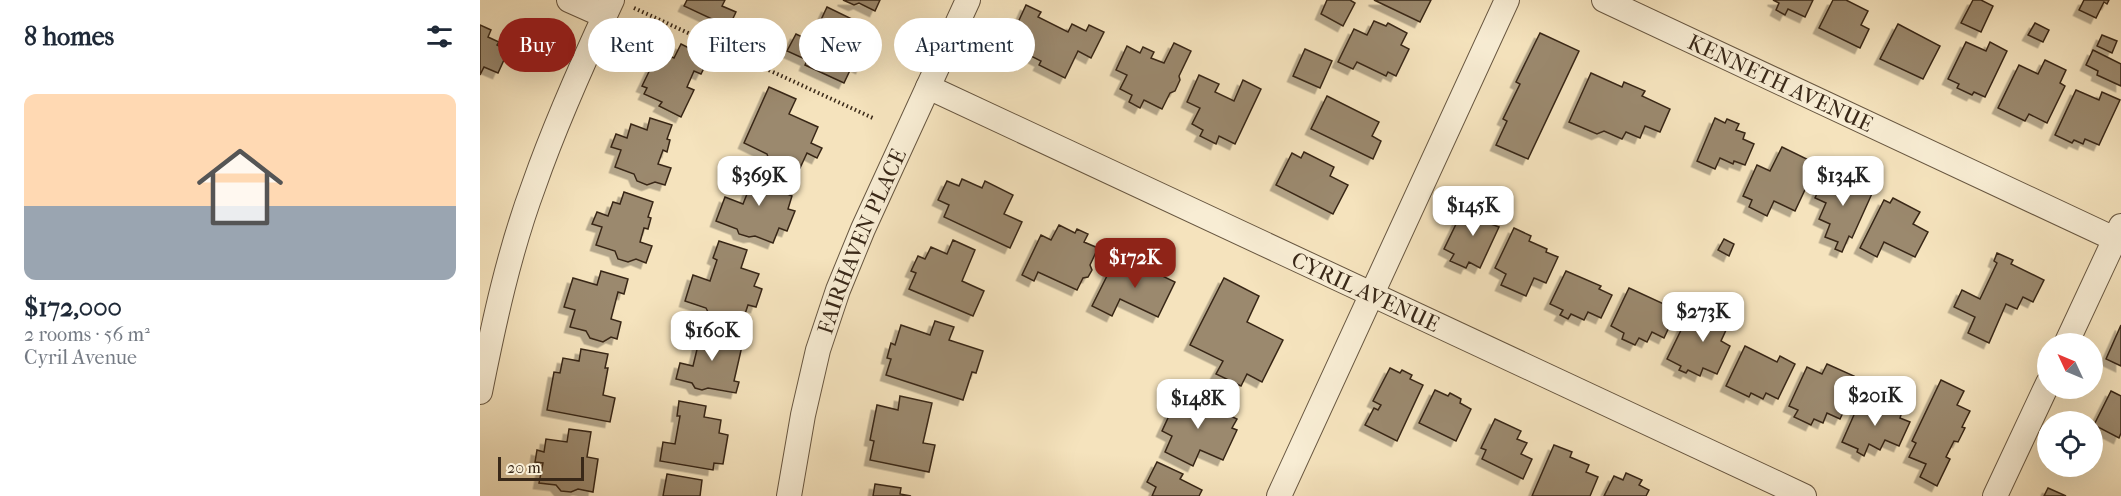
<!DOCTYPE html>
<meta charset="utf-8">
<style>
body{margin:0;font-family:"IM FELL French Canon",serif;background:#f6f6f7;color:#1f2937;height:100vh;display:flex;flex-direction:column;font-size:22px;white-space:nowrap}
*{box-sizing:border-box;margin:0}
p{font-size:20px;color:#747a83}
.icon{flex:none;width:33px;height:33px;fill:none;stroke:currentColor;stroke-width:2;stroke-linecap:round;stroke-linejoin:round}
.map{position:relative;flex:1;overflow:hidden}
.drawer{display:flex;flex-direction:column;background:#fff;width:480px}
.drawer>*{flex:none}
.banner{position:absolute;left:18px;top:18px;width:570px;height:54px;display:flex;gap:12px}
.needle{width:39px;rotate:314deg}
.buttons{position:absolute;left:1557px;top:333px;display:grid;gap:12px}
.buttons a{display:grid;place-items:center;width:66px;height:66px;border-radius:50%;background:#fff;box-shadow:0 6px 24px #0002;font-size:30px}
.scale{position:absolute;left:18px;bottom:15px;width:86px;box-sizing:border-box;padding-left:6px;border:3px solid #392818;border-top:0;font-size:16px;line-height:21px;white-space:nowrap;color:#392818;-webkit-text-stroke:4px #f8edd4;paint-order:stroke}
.price{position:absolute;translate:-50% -51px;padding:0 14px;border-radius:12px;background:#fff;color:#222;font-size:20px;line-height:39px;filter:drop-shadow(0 2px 3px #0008)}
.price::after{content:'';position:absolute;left:50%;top:36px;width:18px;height:14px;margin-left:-9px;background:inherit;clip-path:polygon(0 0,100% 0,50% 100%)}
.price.selected{background:#8f2418;color:#fff}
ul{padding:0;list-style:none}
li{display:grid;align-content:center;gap:12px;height:318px;padding:0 24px}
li+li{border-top:2px solid #e0e1e3}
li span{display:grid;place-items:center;height:186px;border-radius:12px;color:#555}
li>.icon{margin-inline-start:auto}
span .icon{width:108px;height:108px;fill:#fffc;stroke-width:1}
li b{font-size:26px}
h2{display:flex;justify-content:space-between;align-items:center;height:72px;padding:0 24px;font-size:26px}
.tag{padding:0 21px;border-radius:27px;background:#fff;box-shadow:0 6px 24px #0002;font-size:21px;line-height:54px}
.tag.selected{background:#8f2418;color:#fff}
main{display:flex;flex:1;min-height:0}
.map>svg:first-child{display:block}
.building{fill:#9b896e;stroke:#392818;stroke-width:1.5;filter:url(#shadow)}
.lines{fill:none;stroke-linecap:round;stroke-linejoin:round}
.minor-casing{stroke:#685741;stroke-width:26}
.path{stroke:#392818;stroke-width:4;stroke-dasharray:1.5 3;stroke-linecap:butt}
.minor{stroke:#f8edd4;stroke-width:24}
.labels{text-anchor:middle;stroke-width:4.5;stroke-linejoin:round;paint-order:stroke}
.street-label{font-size:22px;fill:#392818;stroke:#f8edd4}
</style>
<main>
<section class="drawer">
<h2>8 homes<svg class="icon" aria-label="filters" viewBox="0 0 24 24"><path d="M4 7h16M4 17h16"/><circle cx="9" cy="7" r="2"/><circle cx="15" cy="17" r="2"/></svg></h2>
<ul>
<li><span style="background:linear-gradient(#ffd9b3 60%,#9aa5b1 0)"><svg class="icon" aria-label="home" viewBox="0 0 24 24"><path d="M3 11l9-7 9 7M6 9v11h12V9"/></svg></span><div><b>$172,000</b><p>2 rooms · 56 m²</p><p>Cyril Avenue</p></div></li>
</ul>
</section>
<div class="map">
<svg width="1641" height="496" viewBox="0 0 1641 496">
<defs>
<filter id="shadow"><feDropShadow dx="-5.5" dy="5.5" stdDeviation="0" flood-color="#0004"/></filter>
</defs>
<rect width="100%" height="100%" fill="#f5e3bd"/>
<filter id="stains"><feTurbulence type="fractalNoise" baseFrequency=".00333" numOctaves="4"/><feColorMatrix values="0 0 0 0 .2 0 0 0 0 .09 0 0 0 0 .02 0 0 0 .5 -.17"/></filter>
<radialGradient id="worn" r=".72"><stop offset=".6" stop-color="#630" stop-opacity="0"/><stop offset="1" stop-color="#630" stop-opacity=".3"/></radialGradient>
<g class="building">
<path d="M207 0H245L242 6 256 12 249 27 204 6Z"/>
<path d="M363 0H400L395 11 379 3 374 5Z"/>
<path d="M847 0H870L875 3 863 26 841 14Z"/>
<path d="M894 0H951L940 22Z"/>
<path d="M1293 0H1333L1325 17 1308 9 1305 15 1296 10 1299 3Z"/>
<path d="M1353 0H1366L1388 11 1381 25 1389 29 1380 48 1339 28Z"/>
<path d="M1493 0H1501L1513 6 1501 32 1481 23Z"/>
<path d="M1604 0H1629L1627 4 1624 2 1616 18 1599 10Z"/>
<path d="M546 5 561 12 558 17 588 32 592 24 606 31 609 25 624 32 611 58 598 51 585 78 559 65 561 61 539 50 546 37 534 31Z"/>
<path d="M347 7 374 20 368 32 384 39 381 44 390 49 381 68 373 64 364 83 325 65 327 60 307 51 316 34 335 43 344 24 340 22Z"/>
<path d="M894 21 906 26 908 23 927 33 921 45 929 49 916 76 908 72 906 76 877 62 873 69 858 62 874 29 887 35Z"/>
<path d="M1555 23 1569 30 1563 42 1548 35Z"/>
<path d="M1418 24 1460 46 1443 79 1400 59Z"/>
<path d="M0 25 11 30 8 37 19 42 17 45 28 51 18 73 4 67 0 75Z"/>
<path d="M1060 33 1099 51 1048 159 1016 145 1027 121 1023 119 1040 84 1036 82Z"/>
<path d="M1622 35 1637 41 1632 53 1617 46Z"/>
<path d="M1486 42 1506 51 1510 42 1527 51 1505 97 1494 92 1492 95 1477 88 1479 84 1468 79Z"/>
<path d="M694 43 711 51 699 76 700 80 695 91 690 93 682 109 664 100 660 108 649 102 652 95 640 89 647 75 636 70 647 46 660 53 663 47 674 52 671 58 684 63Z"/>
<path d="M201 44 229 58 221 74 214 71 207 87 214 90 201 117 179 106 182 102 164 94 167 88 162 86 179 51 194 58Z"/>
<path d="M825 49 852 61 840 88 813 76Z"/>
<path d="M1613 50 1641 64V86L1617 75 1618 71 1606 65Z"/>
<path d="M1565 60 1586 70 1580 83 1585 86 1567 123 1549 114 1545 121 1518 108 1539 65 1558 74Z"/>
<path d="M1111 73 1142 87 1144 82 1165 91 1162 96 1190 109 1180 132 1165 126 1160 138 1146 132 1142 139 1124 131 1117 134 1089 122Z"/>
<path d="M719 75 739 84 735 92 754 101 763 80 781 89 755 144 739 136 736 144 720 136 723 130 712 124 720 108 707 102Z"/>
<path d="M289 87 316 99 309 114 338 127 331 143 342 148 337 158 327 153 320 168 307 162 302 165 289 160 287 154 264 143Z"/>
<path d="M1596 90 1619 100 1622 92 1640 100 1619 145 1605 139 1603 144 1594 140 1592 143 1575 135Z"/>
<path d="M847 96 899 122 892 136 901 141 893 159 831 129Z"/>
<path d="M170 118 192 125 187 139 190 140 187 152 183 150 178 164 191 168 185 185 175 182 167 185 157 181 154 174 135 167 141 150 131 147 136 134 147 138 151 124 167 130Z"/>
<path d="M1235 118 1245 123 1247 119 1259 124 1256 130 1265 133 1263 139 1274 144 1265 165 1254 161 1253 164 1240 158 1235 169 1217 161Z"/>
<path d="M1302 147 1337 164 1315 211 1294 201 1287 216 1269 207 1272 200 1263 196 1277 165 1290 171Z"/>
<path d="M824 152 854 167 850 176 868 185 853 214 796 185 812 153 821 158Z"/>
<path d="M270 165 302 177 297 190 312 196 308 209 315 211 307 231 299 228 293 243 275 236 269 237 259 234 257 229 236 221 245 197 263 204 271 184 259 179 263 167 269 169Z"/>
<path d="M1346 174 1371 185 1374 178 1395 187 1372 238 1369 236 1362 252 1355 249 1358 242 1345 237 1350 224 1339 219 1346 203 1335 198Z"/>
<path d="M482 179 502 188 505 181 533 195 524 214 542 222 530 248 464 217 469 205 458 200 467 181 479 186Z"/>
<path d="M144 192 173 202 168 217 171 218 168 229 164 228 160 242 172 246 166 263 156 259 148 262 138 259 135 251 116 245 122 227 112 224 117 212 128 216 133 202 140 204Z"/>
<path d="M1413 198 1440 212 1433 224 1448 232 1435 257 1404 242 1397 257 1380 248 1404 200 1410 203Z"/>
<path d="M994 201 1017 212 1011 224 1019 227 1000 268 989 262 986 268 970 261 974 254 964 249 979 218 986 221Z"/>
<path d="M579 225 595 233 597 229 608 234 604 242 618 248 610 265 612 270 608 277 603 278 597 290 558 272 554 281 542 275 561 235 571 240Z"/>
<path d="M1034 228 1051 236 1049 241 1067 249 1066 252 1078 257 1066 283 1054 278 1046 296 1021 285 1026 274 1015 268Z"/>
<path d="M1244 239 1254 244 1249 256 1238 250Z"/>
<path d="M473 240 495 250 482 281 504 291 493 316 429 289 436 273 431 271 438 256 445 259 451 247 467 254Z"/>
<path d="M239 241 267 250 261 268 279 274 274 286 282 289 276 307 268 305 263 320 244 314 239 316 228 312 226 308 205 301 213 275 230 281 237 260 233 258Z"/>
<path d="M1517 253 1533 260 1531 264 1564 280 1553 302 1543 297 1537 309 1526 304 1509 343 1488 333 1495 317 1474 307 1482 290 1500 299 1517 263 1514 261Z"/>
<path d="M666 259 677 265 674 272 695 282 678 317 640 299 632 316 612 306 632 266 644 272 650 260 662 266Z"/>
<path d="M121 271 148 279 144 294 138 292 131 319 141 322 137 339 131 337 123 342 110 338 106 331 90 327 95 310 84 307 93 278 117 285Z"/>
<path d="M1086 271 1121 286 1119 289 1132 295 1121 318 1108 312 1104 320 1091 314 1088 319 1080 315 1083 310 1070 304Z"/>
<path d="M744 278 779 296 767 322 803 340 782 382 767 374 761 386 736 374 743 361 710 345Z"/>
<path d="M1149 288 1197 310 1184 338 1172 332 1167 342 1159 338 1155 345 1142 339 1144 333 1131 326Z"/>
<path d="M1229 303 1253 315 1241 341 1250 346 1237 374 1223 368 1220 376 1208 370 1206 373 1199 370 1201 366 1187 359 1205 322 1217 327Z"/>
<path d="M455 321 474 327 469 340 503 351 496 373 492 372 483 400 406 375 411 359 407 358 411 343 415 345 421 325 450 335Z"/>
<path d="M217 323 245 329 242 341 262 346 254 381 259 382 256 393 228 388 222 390 215 388 212 383 196 379 200 363 213 366 219 341 213 340Z"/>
<path d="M1641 325V366L1626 359Z"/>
<path d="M1265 346 1297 362 1300 356 1315 364 1298 399 1286 393 1283 399 1271 393 1269 397 1246 386Z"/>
<path d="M101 349 128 354 125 368H128L123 395 135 398 130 422 67 410 74 372 80 373 83 358 99 361Z"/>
<path d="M1347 364 1374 376 1366 392 1372 394 1360 419 1347 413 1343 423 1334 419 1331 425 1314 417 1318 410 1309 406 1327 367 1342 374Z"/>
<path d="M910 368 920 373 922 370 932 375 930 379 943 385 917 441 885 425 894 408 898 410 901 405 893 401Z"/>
<path d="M1461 380 1484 391 1477 405 1490 411 1482 427 1485 428 1478 442 1474 441 1466 457 1470 459 1457 486 1440 477 1446 464 1429 457 1436 443 1432 441Z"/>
<path d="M955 390 968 396 970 393 981 399 980 403 991 409 976 441 939 423Z"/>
<path d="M1631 391 1641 396V433L1639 438 1614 425Z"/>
<path d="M700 392 757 419 752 428 757 430 743 460 720 450 713 466 685 452 692 436 682 431Z"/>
<path d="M420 396 452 403 443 443 455 445 449 472 390 460 394 441 390 440 397 405 418 410Z"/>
<path d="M1381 399 1405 410 1408 403 1423 409 1420 418 1430 422 1419 446 1405 440 1400 450 1389 444 1384 456 1377 452 1378 449 1362 442Z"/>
<path d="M199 401 226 406 224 417 241 420 239 433 248 435 243 464 234 463 233 470 180 461 183 442 195 444 200 416H197Z"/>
<path d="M1015 419 1041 431 1037 439 1047 443 1041 454 1052 459 1043 479 1002 459 1006 450 1001 448Z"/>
<path d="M89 429 111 432 107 457 118 459 113 492 98 489 91 492 81 491 76 485 59 483 63 463 55 462 57 450 64 452 66 439 87 442Z"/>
<path d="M1074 445 1092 452 1090 457 1109 465 1106 472 1118 477 1110 496H1052Z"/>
<path d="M677 462 703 474 700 479 722 490 719 496H672L676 487 667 482Z"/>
<path d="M1146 473 1162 480 1159 485 1169 490 1166 496H1124L1134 476 1143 480Z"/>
<path d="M187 474 222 480 220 496H183Z"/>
<path d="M395 484 421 488 420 494 431 496H393Z"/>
<path d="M1568 488 1586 496H1564Z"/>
</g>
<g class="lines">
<defs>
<g id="minor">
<path d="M89 0 125 16"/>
<path id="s1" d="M1124 0 1641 242"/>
<path id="s2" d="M448 87 1324 496"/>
<path d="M1586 344 1641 226"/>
<path d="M0 392C14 322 29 252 54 185 76 122 104 60 132 0"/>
<path id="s3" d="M309 496 323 415 338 350 358 290 383 229 488 0"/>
<path d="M799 496 1027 0"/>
<path d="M1515 496 1568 383"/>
</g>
</defs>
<use href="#minor" class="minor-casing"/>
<path class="path" d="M154 8 395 119"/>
<use href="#minor" class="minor"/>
</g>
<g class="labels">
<g class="street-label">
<text dy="8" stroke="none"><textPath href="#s1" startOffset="195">KENNETH AVENUE</textPath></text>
<text dy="8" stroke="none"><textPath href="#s3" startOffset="266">FAIRHAVEN PLACE</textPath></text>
<text dy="8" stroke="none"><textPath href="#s2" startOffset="483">CYRIL AVENUE</textPath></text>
</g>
</g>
<rect width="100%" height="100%" filter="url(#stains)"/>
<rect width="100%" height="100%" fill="url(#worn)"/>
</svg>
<div class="buttons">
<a><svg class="needle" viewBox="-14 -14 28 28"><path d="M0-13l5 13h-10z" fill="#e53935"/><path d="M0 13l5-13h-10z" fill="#747a83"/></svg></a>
<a><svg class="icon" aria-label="locate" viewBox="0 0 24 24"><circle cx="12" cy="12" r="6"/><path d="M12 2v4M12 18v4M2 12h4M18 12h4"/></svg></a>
</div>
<div class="scale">20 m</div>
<b class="price" style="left:279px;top:207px">$369K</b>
<b class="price" style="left:1363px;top:207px">$134K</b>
<b class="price" style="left:993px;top:237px">$145K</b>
<b class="price selected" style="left:655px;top:289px">$172K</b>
<b class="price" style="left:1223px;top:343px">$273K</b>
<b class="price" style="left:232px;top:362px">$160K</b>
<b class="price" style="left:1395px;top:427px">$201K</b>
<b class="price" style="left:718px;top:430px">$148K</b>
<div class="banner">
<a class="tag selected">Buy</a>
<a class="tag">Rent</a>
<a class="tag">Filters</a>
<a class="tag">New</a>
<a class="tag">Apartment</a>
</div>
</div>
</main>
